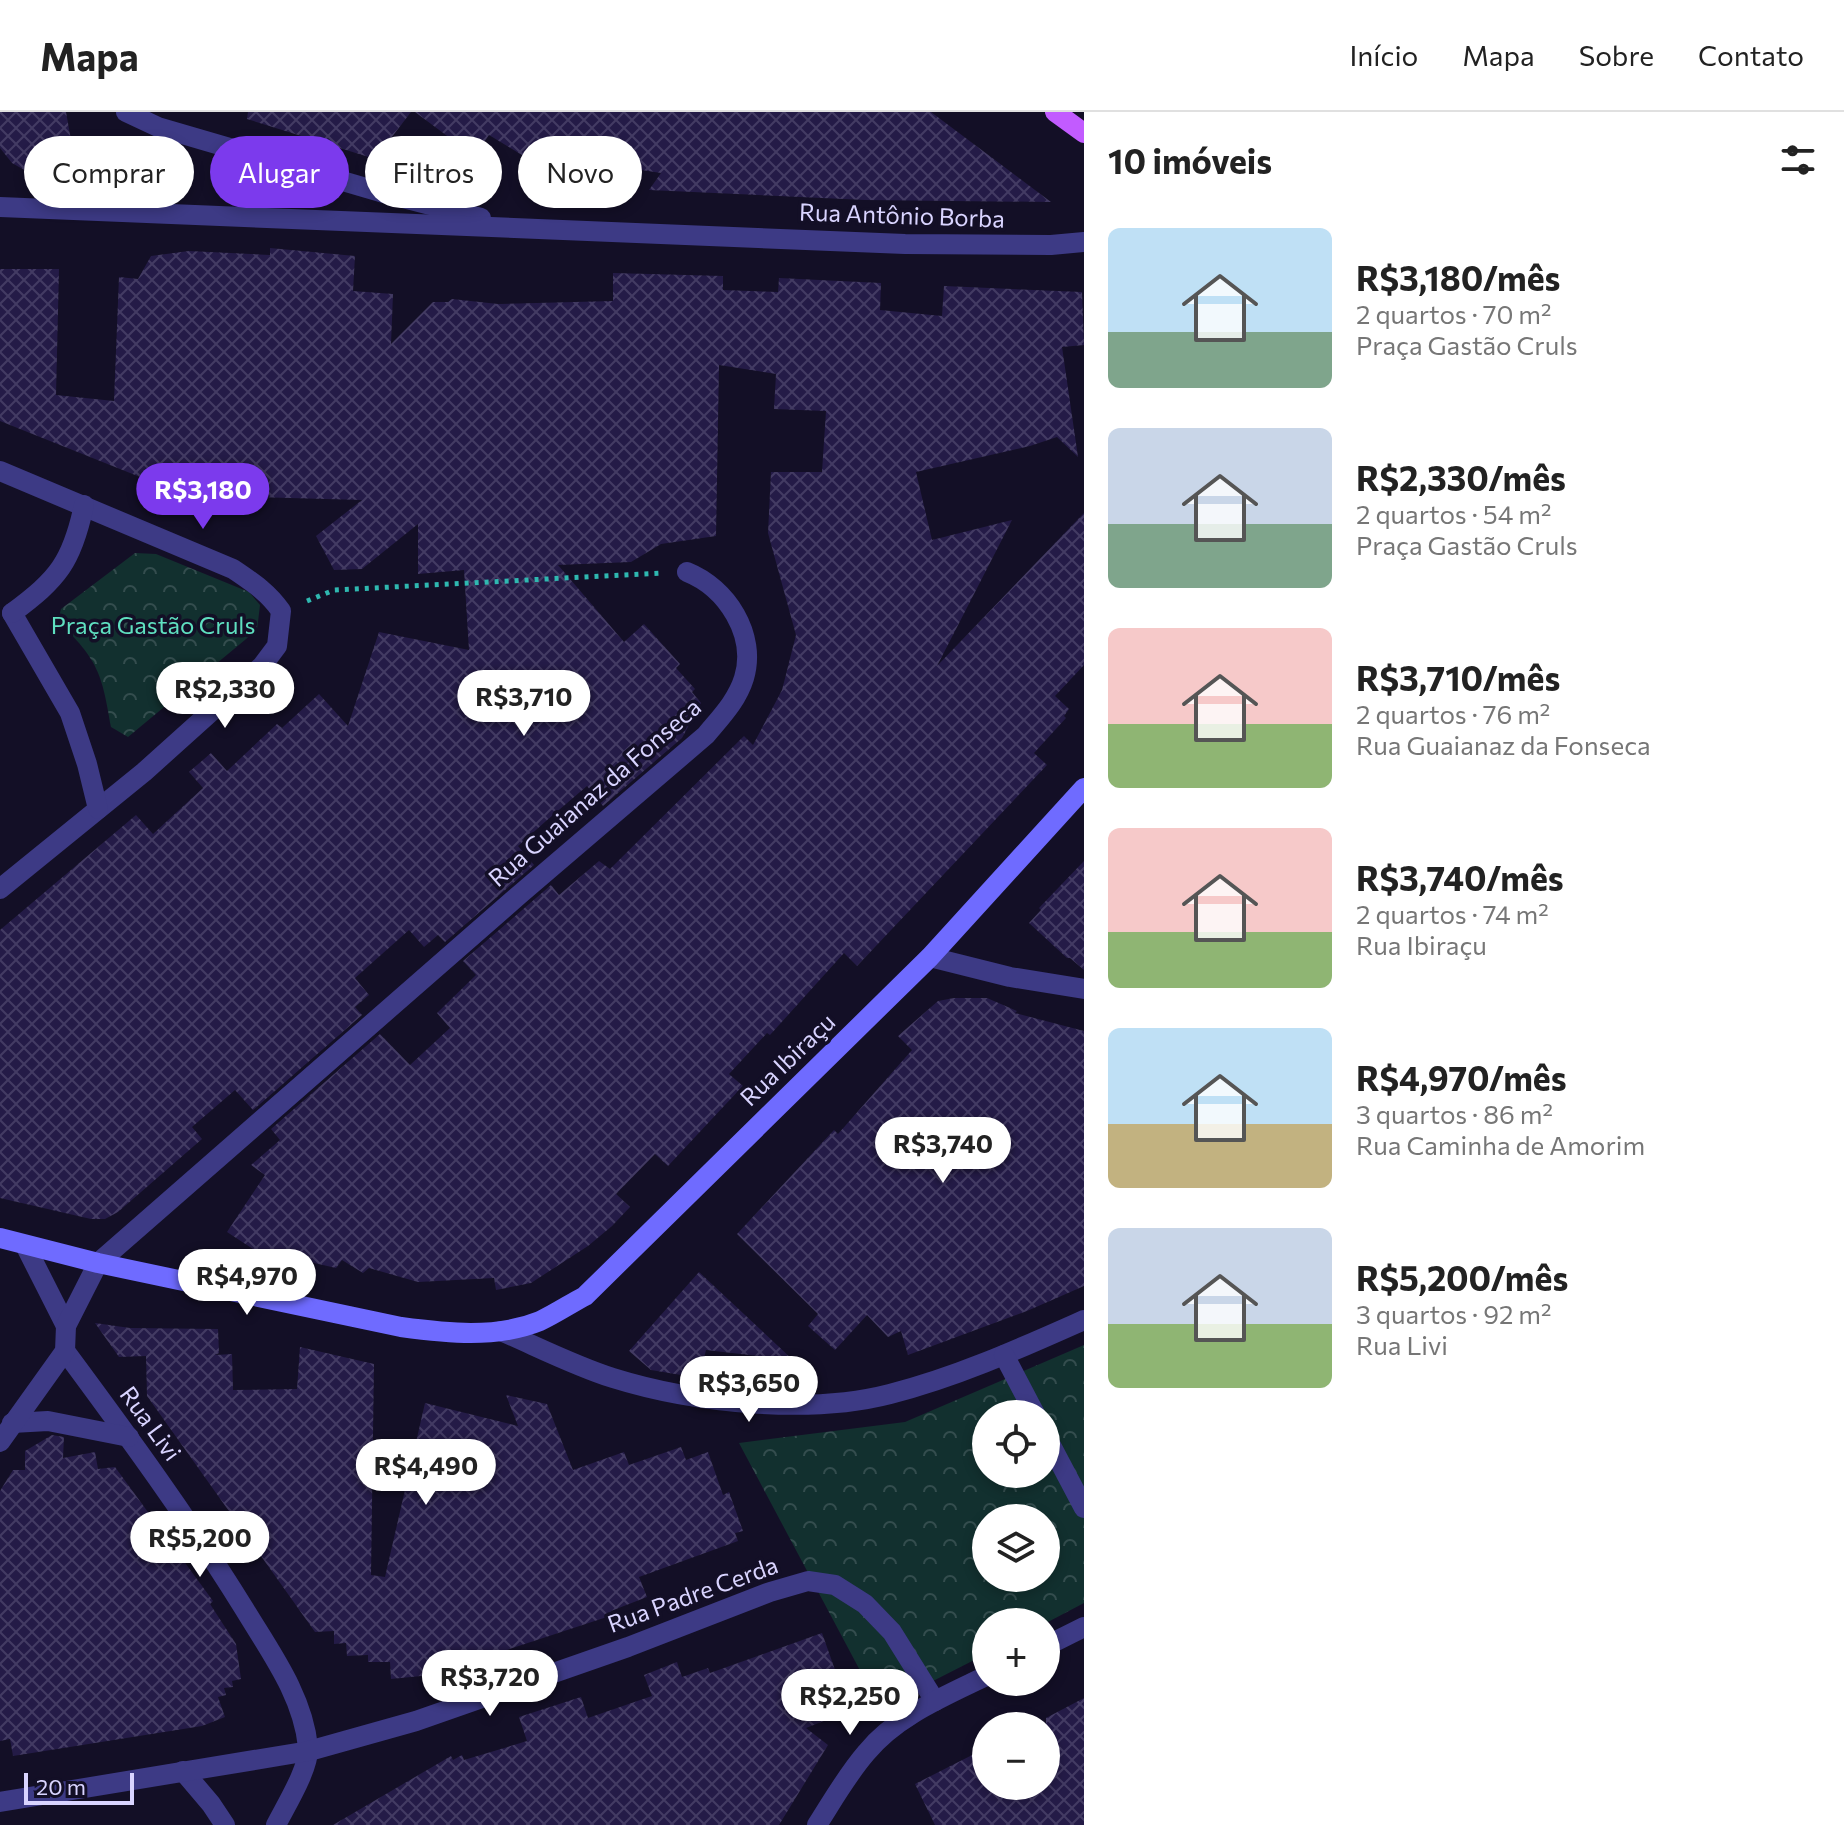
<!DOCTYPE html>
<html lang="pt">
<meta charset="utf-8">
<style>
body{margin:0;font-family:Commissioner,sans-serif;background:#f2f2f2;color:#222;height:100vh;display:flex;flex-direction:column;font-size:30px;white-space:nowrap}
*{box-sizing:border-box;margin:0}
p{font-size:26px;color:#767676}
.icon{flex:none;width:44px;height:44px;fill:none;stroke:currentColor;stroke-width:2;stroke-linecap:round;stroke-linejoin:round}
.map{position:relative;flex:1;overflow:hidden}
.side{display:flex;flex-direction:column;background:#fff;width:760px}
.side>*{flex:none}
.guide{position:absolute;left:24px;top:24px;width:760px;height:72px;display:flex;gap:16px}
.buttons{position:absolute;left:972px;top:1288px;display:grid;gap:16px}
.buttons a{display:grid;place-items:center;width:88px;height:88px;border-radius:50%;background:#fff;box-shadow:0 4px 12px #0003;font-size:40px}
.scale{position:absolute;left:24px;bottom:20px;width:110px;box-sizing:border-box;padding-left:8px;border:4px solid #d9d4ff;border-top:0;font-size:22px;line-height:28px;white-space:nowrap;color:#d9d4ff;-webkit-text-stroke:6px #130f26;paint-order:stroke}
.price{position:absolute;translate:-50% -68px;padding:0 18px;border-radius:28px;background:#fff;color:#222;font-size:26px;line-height:52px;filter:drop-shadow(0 2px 4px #0008)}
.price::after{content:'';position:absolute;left:50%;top:48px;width:24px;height:18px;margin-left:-12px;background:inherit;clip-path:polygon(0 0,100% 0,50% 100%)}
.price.on{background:#7c3aed;color:#fff}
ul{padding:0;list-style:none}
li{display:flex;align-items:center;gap:24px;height:200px;padding:0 24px}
li span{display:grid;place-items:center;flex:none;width:224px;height:160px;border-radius:12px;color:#555}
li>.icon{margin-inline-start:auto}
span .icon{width:96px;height:96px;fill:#fffc;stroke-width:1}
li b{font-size:34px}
h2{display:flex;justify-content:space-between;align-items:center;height:96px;padding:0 24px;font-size:34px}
.chip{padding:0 28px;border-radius:36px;background:#fff;box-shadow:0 4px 12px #0003;font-size:28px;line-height:72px}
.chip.on{background:#7c3aed;color:#fff}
header{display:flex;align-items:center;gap:48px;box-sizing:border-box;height:112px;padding:0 40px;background:#fff;border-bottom:2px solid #e0e0e0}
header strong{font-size:38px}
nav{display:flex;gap:44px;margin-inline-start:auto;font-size:28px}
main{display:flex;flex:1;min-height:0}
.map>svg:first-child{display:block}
.park{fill:url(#park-crowns);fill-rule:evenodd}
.building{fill:url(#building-cross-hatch)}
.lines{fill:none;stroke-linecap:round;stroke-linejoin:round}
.path{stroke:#2fb8b0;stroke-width:5;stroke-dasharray:4 6;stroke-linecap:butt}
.street{stroke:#3d3a85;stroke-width:20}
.secondary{stroke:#6f6bff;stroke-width:20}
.primary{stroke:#c25bff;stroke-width:20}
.labels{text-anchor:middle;stroke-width:7;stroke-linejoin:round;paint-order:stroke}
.street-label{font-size:24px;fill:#d9d4ff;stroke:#130f26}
.park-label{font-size:24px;fill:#5fe0c0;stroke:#130f26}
</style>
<header>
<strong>Mapa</strong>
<nav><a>Início</a><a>Mapa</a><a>Sobre</a><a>Contato</a></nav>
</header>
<main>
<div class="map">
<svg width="1084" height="1713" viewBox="0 0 1084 1713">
<defs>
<pattern id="park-crowns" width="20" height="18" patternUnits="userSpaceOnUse" patternTransform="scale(2)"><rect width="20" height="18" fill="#12302f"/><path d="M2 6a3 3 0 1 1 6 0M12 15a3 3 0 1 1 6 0" fill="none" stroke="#344d4e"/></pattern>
<pattern id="building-cross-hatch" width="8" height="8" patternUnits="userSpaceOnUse" patternTransform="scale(2)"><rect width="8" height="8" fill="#241b47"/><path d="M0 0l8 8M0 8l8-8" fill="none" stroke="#433b63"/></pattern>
</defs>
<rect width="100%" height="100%" fill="#130f26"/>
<g class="park">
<path d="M135 441 156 442 249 480 260 493 257 518 128 625 111 615C102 561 98 548 58 509L61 497Z"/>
<path d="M1084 1233V1491L1046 1511 986 1510V1542L880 1596 739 1331 905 1310ZM986 1302H1046V1362H986ZM986 1406H1046V1466H986Z"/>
</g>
<g class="building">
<path d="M0 0H66L73 39 63 64 33 63 12 51 0 36Z"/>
<path d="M248 0H411L375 47 247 7Z"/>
<path d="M415 0H931L1051 90 865 88 649 78 661 61 615 54 595 47H591L584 57 559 39 550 51 535 40 530 48 489 23 474 44Z"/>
<path d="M270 136 355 144 353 179 393 182 391 232 433 190H448L452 187 498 192 613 189V161L723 164V178L778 180 779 166 881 171 880 198 942 204 944 174 1082 180 1084 233 1062 235 1078 345 1057 325 1030 334 916 360 932 428 1012 408 937 554 1084 401V553L1055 584 1069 597 1064 604 1066 606 1034 641 1047 653 857 854 844 841 770 923 767 921 729 962 743 974 724 994 668 1054 655 1042 616 1082 630 1095 612 1114 588 1134 531 1171 496 1178 494 1166 418 1170 369 1156 363 1161 342 1148 336 1156 253 1137 227 1120 265 1063 251 1053 280 1028 271 1017 380 922 410 953 450 916 437 901 476 863 463 849 551 773 559 783 599 749 610 757 744 624 753 633 782 578 796 523 768 421 771 360H822L826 299 774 297 776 262 719 253 716 424 661 432 631 450 558 453 624 530 644 512 680 552 676 556 695 577 692 580 701 591 682 626 603 694 587 674 546 709 518 734 534 753 445 830 438 823 424 835 409 818 355 866 369 883 355 895 362 903 253 998 235 978 192 1015 202 1027 118 1100 105 1107H91L0 1086V818L136 703 153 722 203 676 189 660 211 641 227 659 277 612 282 616 319 582 348 614 379 520 469 538 464 458 418 462V412L362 457 334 458 316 424 362 388 185 383 0 309V157H59L56 283 114 289 119 165 138 167 151 144 189 139 270 143Z"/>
<path d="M1084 749V858L1070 846H1067L1029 811 1041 798 1039 796Z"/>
<path d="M954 886H987L1017 899 1015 901 1084 919V1174L1027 1199 908 1243 901 1219 888 1225 867 1203 835 1238 808 1214 818 1202 737 1122 834 1018 838 1022 912 938 898 924 938 889Z"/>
<path d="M699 1160 793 1248 706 1238 699 1266 651 1258 629 1239Z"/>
<path d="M95 1211 130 1216 218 1217 219 1241 215 1243 232 1242 233 1278 297 1277 300 1235 374 1252 371 1463 385 1465 425 1291 518 1314 506 1283 547 1292 573 1358 624 1340 629 1353 681 1335 686 1348 708 1340 723 1383 729 1380 743 1419 735 1421 738 1429 639 1465 647 1485 611 1499 613 1503 431 1563 391 1567 390 1550H368V1543L347 1544 346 1531 334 1532V1519L315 1520 147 1284 146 1244 119 1245Z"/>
<path d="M52 1323 64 1325 63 1346 95 1340 98 1357 115 1355 213 1489 210 1492 236 1532 241 1567 232 1569 233 1575 224 1576 226 1583 218 1585 225 1605 202 1614 13 1644 10 1627 0 1629V1379L13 1358H25V1339Z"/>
<path d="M822 1521 840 1572 833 1575 844 1601 806 1616 828 1633 779 1713H333L451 1644 453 1648 462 1643 464 1648 527 1629 519 1605 581 1585 588 1606 652 1584 644 1563 677 1550 682 1565 708 1556 710 1561Z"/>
<path d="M1084 1586V1713H935L915 1672 986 1636V1674H1046V1606Z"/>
</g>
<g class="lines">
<path class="path" d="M307 489 334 478 662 461"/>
<g class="street">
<path d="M126 0 158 15 380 80 481 106"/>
<path d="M0 95 905 132 1051 133 1084 130"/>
<path d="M0 359 233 457C252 470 268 480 281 499L277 534 262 554 144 660 0 777"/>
<path d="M12 501 70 601 87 652 98 697"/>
<path d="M12 501C58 467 72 450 84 393"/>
<path d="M930 845 1010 865 1084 877"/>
<path d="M25 1133 66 1214"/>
<path d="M501 1219C538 1235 575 1254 613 1266 693 1291 809 1303 890 1282 957 1265 1021 1236 1084 1208"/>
<path d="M65 1239C128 1324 190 1409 245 1498 271 1541 303 1584 308 1635 310 1655 285 1695 276 1713"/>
<path d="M1004 1243 1035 1302"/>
<path d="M12 1311 48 1309 129 1325"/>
<path d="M1046 1324 1084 1396"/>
<path d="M0 1330 65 1239 66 1214 98 1151 519 783 706 623C720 606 737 589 744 566 757 523 727 476 687 460"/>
<path d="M1046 1534 1084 1515"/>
<path d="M183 1659 211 1692 225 1713"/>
<path d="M0 1690 309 1639 416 1609 628 1535 770 1480 808 1469 835 1473 865 1492 892 1520 935 1589"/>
<path d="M817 1713C833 1688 847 1663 866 1641 896 1604 945 1584 986 1564"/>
</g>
<path class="secondary" d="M0 1126 98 1151 401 1215C446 1221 496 1227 540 1209 555 1202 570 1192 585 1184L930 845 1084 676"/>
<path class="primary" d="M1055 0 1084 21"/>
</g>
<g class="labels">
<g class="street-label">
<text transform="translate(902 104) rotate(2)" y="8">Rua Antônio Borba</text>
<text transform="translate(595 681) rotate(-41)" y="8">Rua Guaianaz da Fonseca</text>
<text transform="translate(788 948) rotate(-44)" y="8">Rua Ibiraçu</text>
<text transform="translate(150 1312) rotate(54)" y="8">Rua Livi</text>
<text transform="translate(693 1483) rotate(-20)" y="8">Rua Padre Cerda</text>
</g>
<g class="park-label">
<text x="153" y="522">Praça Gastão Cruls</text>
</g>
</g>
</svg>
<div class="buttons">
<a><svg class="icon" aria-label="locate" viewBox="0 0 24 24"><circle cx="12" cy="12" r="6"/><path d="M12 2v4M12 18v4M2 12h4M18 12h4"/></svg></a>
<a><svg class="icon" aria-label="layers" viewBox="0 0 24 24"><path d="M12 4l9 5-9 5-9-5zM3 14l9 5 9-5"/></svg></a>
<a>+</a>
<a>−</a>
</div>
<div class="scale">20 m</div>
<b class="price on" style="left:203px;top:419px">R$3,180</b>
<b class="price" style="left:225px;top:618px">R$2,330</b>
<b class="price" style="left:524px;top:626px">R$3,710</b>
<b class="price" style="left:943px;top:1073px">R$3,740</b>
<b class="price" style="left:247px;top:1205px">R$4,970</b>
<b class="price" style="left:749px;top:1312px">R$3,650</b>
<b class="price" style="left:426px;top:1395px">R$4,490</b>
<b class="price" style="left:200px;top:1467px">R$5,200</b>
<b class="price" style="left:490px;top:1606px">R$3,720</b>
<b class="price" style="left:850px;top:1625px">R$2,250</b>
<div class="guide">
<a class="chip">Comprar</a>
<a class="chip on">Alugar</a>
<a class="chip">Filtros</a>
<a class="chip">Novo</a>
</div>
</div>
<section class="side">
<h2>10 imóveis<svg class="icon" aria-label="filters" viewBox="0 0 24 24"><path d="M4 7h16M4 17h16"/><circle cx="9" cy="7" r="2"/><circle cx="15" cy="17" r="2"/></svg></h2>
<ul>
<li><span style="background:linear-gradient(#bfe0f5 65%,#7fa58c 0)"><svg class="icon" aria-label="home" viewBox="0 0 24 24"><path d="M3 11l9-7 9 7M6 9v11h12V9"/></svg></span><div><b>R$3,180/mês</b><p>2 quartos · 70 m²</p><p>Praça Gastão Cruls</p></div></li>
<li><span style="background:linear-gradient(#c9d6e8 60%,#7fa58c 0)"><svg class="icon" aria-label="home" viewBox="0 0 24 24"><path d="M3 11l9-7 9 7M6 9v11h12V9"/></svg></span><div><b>R$2,330/mês</b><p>2 quartos · 54 m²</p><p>Praça Gastão Cruls</p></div></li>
<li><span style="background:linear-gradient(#f6c9c9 60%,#8fb573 0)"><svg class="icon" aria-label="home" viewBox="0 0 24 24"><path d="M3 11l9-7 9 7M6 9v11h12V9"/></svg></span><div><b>R$3,710/mês</b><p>2 quartos · 76 m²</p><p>Rua Guaianaz da Fonseca</p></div></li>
<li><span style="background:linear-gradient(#f6c9c9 65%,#8fb573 0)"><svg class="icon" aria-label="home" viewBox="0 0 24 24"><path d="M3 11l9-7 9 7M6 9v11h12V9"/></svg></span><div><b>R$3,740/mês</b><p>2 quartos · 74 m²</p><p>Rua Ibiraçu</p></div></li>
<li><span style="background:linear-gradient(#bfe0f5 60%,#c2b280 0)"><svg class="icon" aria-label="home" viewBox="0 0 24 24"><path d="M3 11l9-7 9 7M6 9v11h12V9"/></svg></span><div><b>R$4,970/mês</b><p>3 quartos · 86 m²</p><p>Rua Caminha de Amorim</p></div></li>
<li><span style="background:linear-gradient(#c9d6e8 60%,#8fb573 0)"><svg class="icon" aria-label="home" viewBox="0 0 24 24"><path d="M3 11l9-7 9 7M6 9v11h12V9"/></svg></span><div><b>R$5,200/mês</b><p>3 quartos · 92 m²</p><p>Rua Livi</p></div></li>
</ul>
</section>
</main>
